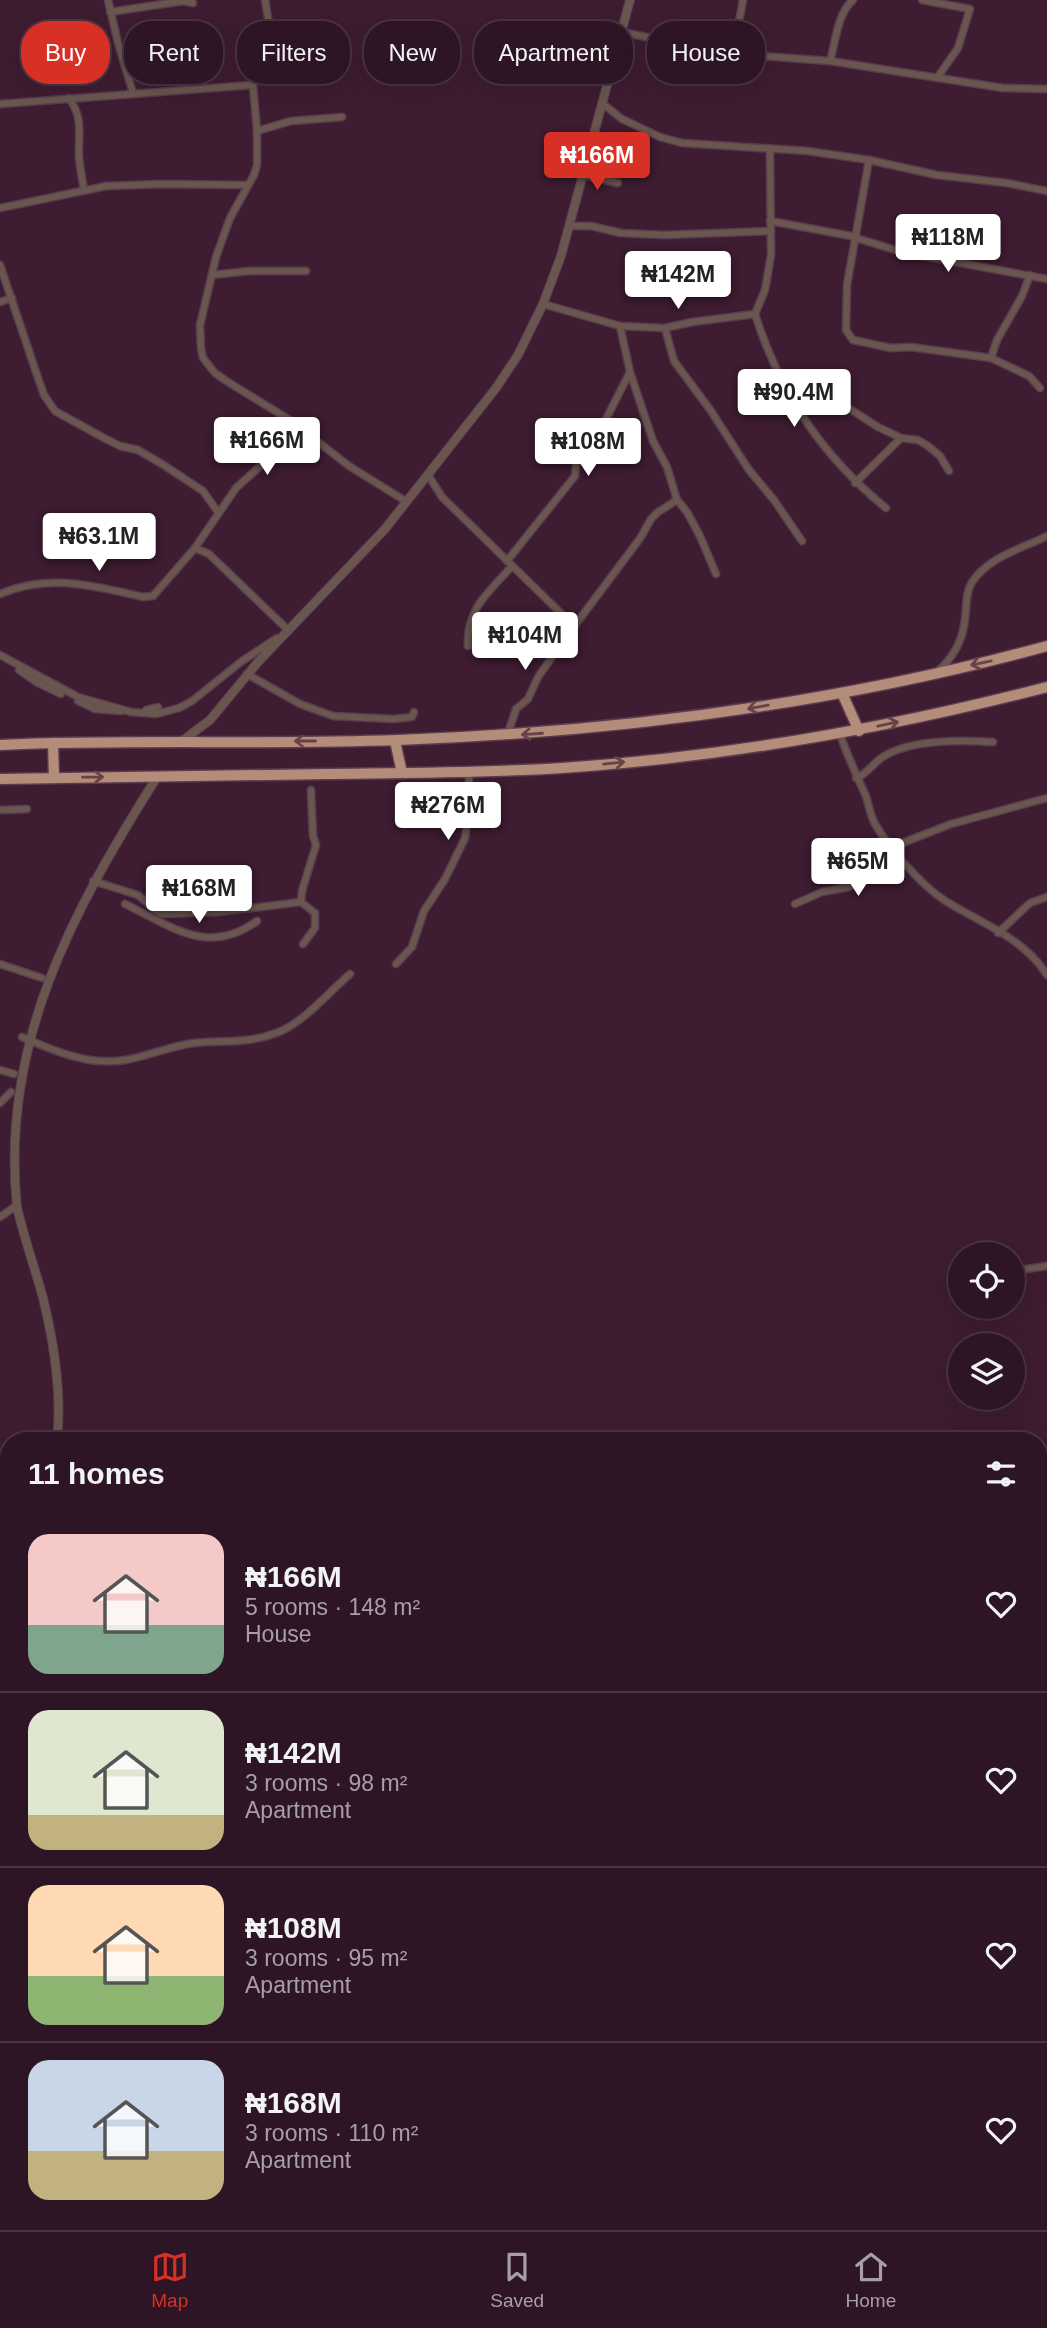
<!DOCTYPE html>
<meta charset="utf-8">
<style>
body{margin:0;font-family:Arial,sans-serif;background:#3a2232;color:#f1f3f6;height:100vh;display:flex;flex-direction:column;font-size:26px;white-space:nowrap}
*{box-sizing:border-box;margin:0}
p{font-size:23px;color:#a79fa7}
.icon{flex:none;width:38px;height:38px;fill:none;stroke:currentColor;stroke-width:2;stroke-linecap:round;stroke-linejoin:round}
.map{position:relative;flex:1;overflow:hidden}
.sheet{position:absolute;left:0px;top:1432px;width:1048px;height:800px;display:flex;flex-direction:column;background:#2e1525;border-radius:28px 28px 0 0;box-shadow:0 7px 28px #0002,0 0 0 2px #493442}
.sheet>*{flex:none}
.hud{position:absolute;left:21px;top:21px;width:1006px;height:63px;display:flex;gap:14px}
.buttons{position:absolute;left:948px;top:1242px;display:grid;gap:14px}
.buttons a{display:grid;place-items:center;width:77px;height:77px;border-radius:50%;background:#2e1525;box-shadow:0 7px 28px #0002,0 0 0 2px #493442;font-size:35px}
.price{position:absolute;translate:-50% -60px;padding:0 16px;border-radius:7px;background:#fff;color:#222;font-size:23px;line-height:46px;filter:drop-shadow(0 2px 4px #0008)}
.price::after{content:'';position:absolute;left:50%;top:42px;width:21px;height:16px;margin-left:-10px;background:inherit;clip-path:polygon(0 0,100% 0,50% 100%)}
.price.on{background:#d93025;color:#fff}
ul{padding:0;list-style:none}
li{display:flex;align-items:center;gap:21px;height:175px;padding:0 28px}
li+li{border-top:2px solid #493442}
li span{display:grid;place-items:center;flex:none;width:196px;height:140px;border-radius:21px;color:#555}
li>.icon{margin-inline-start:auto}
span .icon{width:84px;height:84px;fill:#fffc;stroke-width:1}
li b{font-size:30px}
h2{display:flex;justify-content:space-between;align-items:center;height:84px;padding:0 28px;font-size:30px}
.tag{padding:0 24px;border-radius:28px;background:#2e1525;box-shadow:0 7px 28px #0002,0 0 0 2px #493442;font-size:24px;line-height:63px}
.tag.on{background:#d93025;color:#fff}
.menu{display:flex;justify-content:space-around;align-items:center;height:98px;border-top:2px solid #493442;background:#2e1525;font-size:19px;color:#a79fa7}
.menu a{display:grid;justify-items:center;gap:4px}
.menu .on{color:#d93025}
.map>svg:first-child{display:block}
.lines{fill:none;stroke-linecap:round;stroke-linejoin:round}
.minor-casing{stroke:#5b3b4f;stroke-width:9}
.tertiary-casing{stroke:#5b3b4f;stroke-width:10}
.trunk-casing{stroke:#5b3b4f;stroke-width:13}
.minor{stroke:#69574f;stroke-width:6}
.tertiary{stroke:#69574f;stroke-width:8}
.trunk{stroke:#b48c7a;stroke-width:10}
.oneway{stroke:#674348}
</style>
<div class="map">
<svg width="1047" height="2230" viewBox="0 0 1047 2230">
<rect width="100%" height="100%" fill="#3e1c31"/>
<g class="lines">
<defs>
<g id="minor">
<path d="M108 0 118 43 133 93"/>
<path d="M265 0 272 42 269 57 253 85 257 131V165L254 175 230 218 216 257 200 325 201 348 203 358 215 373 228 382 290 420 349 466 407 502"/>
<path d="M922 0 970 9 958 48 937 78"/>
<path d="M110 12 183 1 193 3"/>
<path d="M621 32 733 54 830 61 1003 88 1047 89"/>
<path d="M733 54 743 0"/>
<path d="M830 61C836 41 837 14 853 0"/>
<path d="M69 98C84 119 78 133 79 157 80 168 82 179 84 190"/>
<path d="M602 103 622 119 660 137 682 143 808 151 869 160 937 175 1007 183 1047 191"/>
<path d="M0 104 253 85"/>
<path d="M257 131 291 121 342 117"/>
<path d="M770 149 771 255 765 290 755 314C780 393 822 456 886 508"/>
<path d="M869 160 847 285 846 330 853 340 891 348 911 347 991 358 1029 376 1040 388"/>
<path d="M582 175 618 183"/>
<path d="M0 208 106 186 162 184 247 185"/>
<path d="M770 221 857 237"/>
<path d="M570 226H591L621 233 664 235 771 231"/>
<path d="M856 238 902 252 1047 279"/>
<path d="M0 265 37 375 44 395 55 411 104 438 120 446 138 450 162 464 203 491 218 512"/>
<path d="M212 275 249 271H306"/>
<path d="M0 302 12 298"/>
<path d="M543 304 620 326 665 328 692 322 755 314"/>
<path d="M620 326 630 372 653 441 667 467 677 500 687 512 700 536 716 574"/>
<path d="M665 328 674 361 711 411 749 470 774 500 802 541"/>
<path d="M991 358 997 340 1022 296 1030 275"/>
<path d="M786 391 802 389 828 395 878 427 901 438 918 440 928 446 940 456 949 471"/>
<path d="M428 475 442 497 575 627"/>
<path d="M855 483 901 438"/>
<path d="M195 548 209 554 288 630"/>
<path d="M507 561 575 476 576 464 602 427 630 372"/>
<path d="M0 594C49 573 94 586 143 597L153 596 195 548 236 488 302 428"/>
<path d="M468 646C466 609 489 592 512 566"/>
<path d="M0 655 78 697 131 712 156 714 179 708 192 701 242 661 277 638"/>
<path d="M19 670 38 683 61 694"/>
<path d="M937 672C953 658 963 640 965 619 967 607 965 593 972 582 990 556 1021 549 1047 536"/>
<path d="M247 674 300 704 333 716 393 719 412 717 414 712"/>
<path d="M78 701 95 709 121 711"/>
<path d="M146 710 158 707"/>
<path d="M508 733 516 709 528 699 538 677 570 632 641 537 651 519 658 512 677 500"/>
<path d="M840 734C847 755 856 774 865 794 869 804 870 815 875 824 889 848 921 885 944 900 980 923 1023 937 1047 975"/>
<path d="M856 778C868 774 874 761 886 755 914 739 962 740 993 742"/>
<path d="M0 810 27 809"/>
<path d="M892 847 951 824 1047 798"/>
<path d="M93 881 138 895 160 914 220 912 301 902 315 913V928L303 944"/>
<path d="M301 902 302 891 316 845 313 836 311 790"/>
<path d="M125 904C171 926 208 957 257 921"/>
<path d="M795 904 822 892 849 887 884 869 899 857"/>
<path d="M998 933 1030 903 1047 897"/>
<path d="M0 964 42 978"/>
<path d="M396 964 412 947 424 911 445 879 465 838 469 810V771"/>
<path d="M22 1037C55 1051 88 1066 125 1060 149 1056 170 1046 194 1043 224 1040 249 1044 279 1032 305 1021 328 993 350 974"/>
<path d="M0 1070 14 1074"/>
<path d="M0 1103 11 1092"/>
<path d="M0 1217 16 1206"/>
<path d="M1013 1271 1047 1266"/>
</g>
<g id="tertiary">
<path d="M182 741 210 720 258 662 385 529 496 388 518 355 543 304 561 256 630 0"/>
<path d="M57 1440C62 1394 54 1343 43 1298 35 1268 24 1238 17 1207 0 1042 74 909 157 777"/>
<path d="M0 1577 9 1564"/>
</g>
<g id="trunk">
<path d="M842 693 859 731"/>
<path d="M395 741 402 773"/>
<path d="M53 743 54 778"/>
<path d="M0 745C133 739 265 745 398 740 617 732 835 704 1047 646"/>
<path d="M0 779C109 777 219 775 329 774 406 773 484 773 562 768 726 757 888 728 1047 687"/>
</g>
</defs>
<use href="#minor" class="minor-casing"/>
<use href="#tertiary" class="tertiary-casing"/>
<use href="#trunk" class="trunk-casing"/>
<use href="#minor" class="minor"/>
<use href="#tertiary" class="tertiary"/>
<use href="#trunk" class="trunk"/>
</g>
<defs><path id="oneway-shaft" d="M-6 0H5M1.5-3L5.5 0L1.5 3" fill="none" stroke-width="1.6" stroke-linecap="round" stroke-linejoin="round" transform="scale(1.75)"/></defs>
<g class="oneway">
<use href="#oneway-shaft" transform="translate(981 663) rotate(168)"/>
<use href="#oneway-shaft" transform="translate(758 707) rotate(170)"/>
<use href="#oneway-shaft" transform="translate(888 724) rotate(-12)"/>
<use href="#oneway-shaft" transform="translate(532 734) rotate(176)"/>
<use href="#oneway-shaft" transform="translate(305 741) rotate(180)"/>
<use href="#oneway-shaft" transform="translate(614 763) rotate(-6)"/>
<use href="#oneway-shaft" transform="translate(93 777) rotate(-1)"/>
</g>
</svg>
<div class="buttons">
<a><svg class="icon" aria-label="locate" viewBox="0 0 24 24"><circle cx="12" cy="12" r="6"/><path d="M12 2v4M12 18v4M2 12h4M18 12h4"/></svg></a>
<a><svg class="icon" aria-label="layers" viewBox="0 0 24 24"><path d="M12 4l9 5-9 5-9-5zM3 14l9 5 9-5"/></svg></a>
</div>
<b class="price on" style="left:597px;top:192px">₦166M</b>
<b class="price" style="left:948px;top:274px">₦118M</b>
<b class="price" style="left:678px;top:311px">₦142M</b>
<b class="price" style="left:794px;top:429px">₦90.4M</b>
<b class="price" style="left:267px;top:477px">₦166M</b>
<b class="price" style="left:588px;top:478px">₦108M</b>
<b class="price" style="left:99px;top:573px">₦63.1M</b>
<b class="price" style="left:525px;top:672px">₦104M</b>
<b class="price" style="left:448px;top:842px">₦276M</b>
<b class="price" style="left:858px;top:898px">₦65M</b>
<b class="price" style="left:199px;top:925px">₦168M</b>
<div class="hud">
<a class="tag on">Buy</a>
<a class="tag">Rent</a>
<a class="tag">Filters</a>
<a class="tag">New</a>
<a class="tag">Apartment</a>
<a class="tag">House</a>
</div>
<section class="sheet">
<h2>11 homes<svg class="icon" aria-label="filters" viewBox="0 0 24 24"><path d="M4 7h16M4 17h16"/><circle cx="9" cy="7" r="2"/><circle cx="15" cy="17" r="2"/></svg></h2>
<ul>
<li><span style="background:linear-gradient(#f6c9c9 65%,#7fa58c 0)"><svg class="icon" aria-label="home" viewBox="0 0 24 24"><path d="M3 11l9-7 9 7M6 9v11h12V9"/></svg></span><div><b>₦166M</b><p>5 rooms · 148 m²</p><p>House</p></div><svg class="icon" aria-label="heart" viewBox="0 0 24 24"><path d="M12 20l-8-8c-3-5 5-10 8-4 3-6 11-1 8 4z"/></svg></li>
<li><span style="background:linear-gradient(#dfe7d0 75%,#c2b280 0)"><svg class="icon" aria-label="home" viewBox="0 0 24 24"><path d="M3 11l9-7 9 7M6 9v11h12V9"/></svg></span><div><b>₦142M</b><p>3 rooms · 98 m²</p><p>Apartment</p></div><svg class="icon" aria-label="heart" viewBox="0 0 24 24"><path d="M12 20l-8-8c-3-5 5-10 8-4 3-6 11-1 8 4z"/></svg></li>
<li><span style="background:linear-gradient(#ffd9b3 65%,#8fb573 0)"><svg class="icon" aria-label="home" viewBox="0 0 24 24"><path d="M3 11l9-7 9 7M6 9v11h12V9"/></svg></span><div><b>₦108M</b><p>3 rooms · 95 m²</p><p>Apartment</p></div><svg class="icon" aria-label="heart" viewBox="0 0 24 24"><path d="M12 20l-8-8c-3-5 5-10 8-4 3-6 11-1 8 4z"/></svg></li>
<li><span style="background:linear-gradient(#c9d6e8 65%,#c2b280 0)"><svg class="icon" aria-label="home" viewBox="0 0 24 24"><path d="M3 11l9-7 9 7M6 9v11h12V9"/></svg></span><div><b>₦168M</b><p>3 rooms · 110 m²</p><p>Apartment</p></div><svg class="icon" aria-label="heart" viewBox="0 0 24 24"><path d="M12 20l-8-8c-3-5 5-10 8-4 3-6 11-1 8 4z"/></svg></li>
</ul>
</section>
</div>
<nav class="menu">
<a class="on"><svg class="icon" aria-label="map" viewBox="0 0 24 24"><path d="M3 6l6-2 6 2 6-2v14l-6 2-6-2-6 2zM9 4v14M15 6v14"/></svg>Map</a>
<a><svg class="icon" aria-label="saved" viewBox="0 0 24 24"><path d="M7 4h10v16l-5-4-5 4z"/></svg>Saved</a>
<a><svg class="icon" aria-label="home" viewBox="0 0 24 24"><path d="M3 11l9-7 9 7M6 9v11h12V9"/></svg>Home</a>
</nav>
